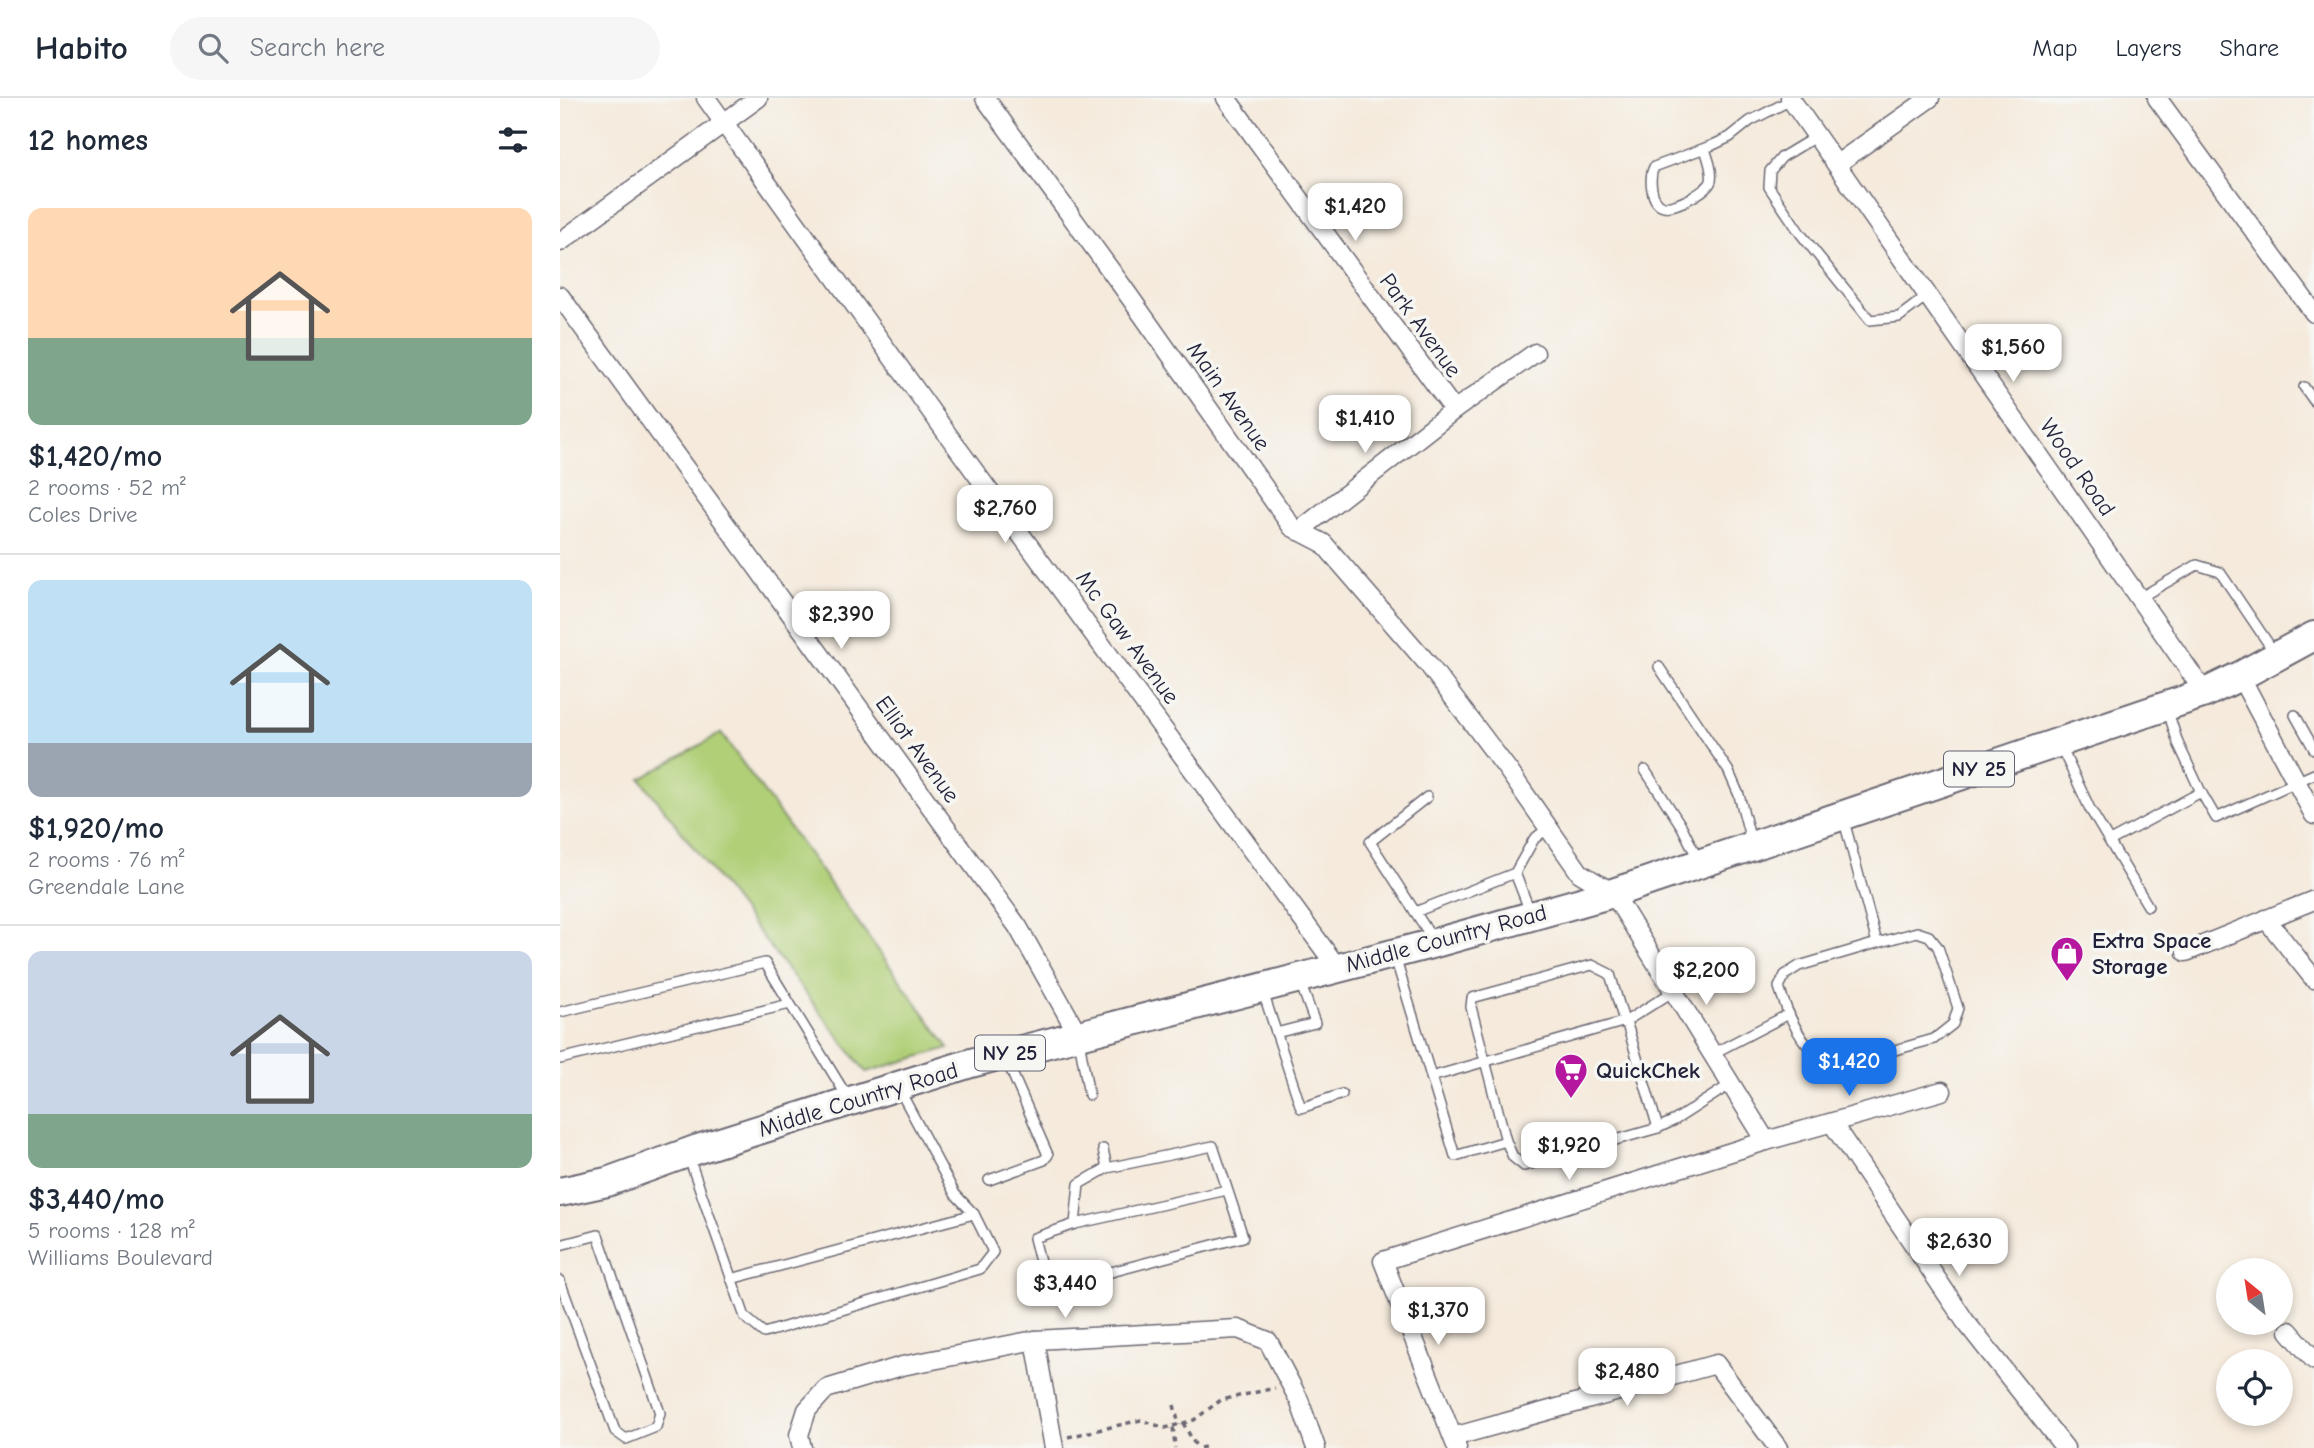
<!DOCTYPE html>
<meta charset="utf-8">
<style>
body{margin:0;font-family:"Comic Neue",sans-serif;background:#f6f6f7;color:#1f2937;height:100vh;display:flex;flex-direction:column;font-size:26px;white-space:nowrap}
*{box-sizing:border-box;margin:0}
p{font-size:23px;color:#747a83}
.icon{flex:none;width:38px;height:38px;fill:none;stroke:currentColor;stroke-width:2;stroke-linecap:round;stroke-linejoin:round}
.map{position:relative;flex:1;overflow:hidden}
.details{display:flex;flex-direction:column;background:#fff;width:560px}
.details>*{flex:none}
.needle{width:46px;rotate:330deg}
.tools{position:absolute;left:1656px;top:1160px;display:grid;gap:14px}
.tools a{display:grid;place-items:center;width:77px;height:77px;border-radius:50%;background:#fff;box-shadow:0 4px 10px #0003;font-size:35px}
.price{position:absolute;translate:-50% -60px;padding:0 16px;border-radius:14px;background:#fff;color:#222;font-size:23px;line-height:46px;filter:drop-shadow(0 2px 4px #0008)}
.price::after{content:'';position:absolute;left:50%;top:42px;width:21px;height:16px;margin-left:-10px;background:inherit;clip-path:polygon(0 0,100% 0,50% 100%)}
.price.on{background:#1a73e8;color:#fff}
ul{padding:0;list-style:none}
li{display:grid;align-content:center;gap:14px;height:371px;padding:0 28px}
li+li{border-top:2px solid #e0e1e3}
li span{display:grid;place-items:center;height:217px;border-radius:14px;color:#555}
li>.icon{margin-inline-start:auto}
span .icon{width:126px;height:126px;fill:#fffc;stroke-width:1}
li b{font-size:30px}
h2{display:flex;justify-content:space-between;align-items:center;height:84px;padding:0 28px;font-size:30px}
header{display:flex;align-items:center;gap:42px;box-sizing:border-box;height:98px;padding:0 35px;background:#fff;border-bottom:2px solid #e0e1e3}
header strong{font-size:33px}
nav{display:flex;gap:38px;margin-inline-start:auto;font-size:24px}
.search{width:490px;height:63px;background:#f6f6f7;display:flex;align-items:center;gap:18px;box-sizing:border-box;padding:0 24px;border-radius:38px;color:#747a83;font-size:26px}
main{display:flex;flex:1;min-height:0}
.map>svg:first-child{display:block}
.green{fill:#b0cf77;stroke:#697859;stroke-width:2}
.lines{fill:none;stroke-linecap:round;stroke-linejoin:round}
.service-casing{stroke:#6c6873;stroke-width:12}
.minor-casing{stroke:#6c6873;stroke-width:21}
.primary-casing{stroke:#6c6873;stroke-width:32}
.path{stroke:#6c6873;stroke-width:3.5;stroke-dasharray:5 5;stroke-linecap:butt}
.service{stroke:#fff;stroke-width:9}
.minor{stroke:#fff;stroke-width:18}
.primary{stroke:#fff;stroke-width:28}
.labels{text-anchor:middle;stroke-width:7;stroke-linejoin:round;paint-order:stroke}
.shield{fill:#f6f6f2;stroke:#626272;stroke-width:2}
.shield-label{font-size:21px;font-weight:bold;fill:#22223b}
.street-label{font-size:23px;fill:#22223b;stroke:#f6f6f2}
.poi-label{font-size:23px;font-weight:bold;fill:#22223b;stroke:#f6f6f2;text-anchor:start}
</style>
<header>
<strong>Habito</strong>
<div class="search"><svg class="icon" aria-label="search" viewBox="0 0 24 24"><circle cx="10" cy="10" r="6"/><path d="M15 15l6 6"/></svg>Search here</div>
<nav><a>Map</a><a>Layers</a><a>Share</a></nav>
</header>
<main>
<section class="details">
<h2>12 homes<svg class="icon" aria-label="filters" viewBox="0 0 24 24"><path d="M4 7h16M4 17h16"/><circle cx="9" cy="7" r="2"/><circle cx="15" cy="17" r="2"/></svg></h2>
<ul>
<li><span style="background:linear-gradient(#ffd9b3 60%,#7fa58c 0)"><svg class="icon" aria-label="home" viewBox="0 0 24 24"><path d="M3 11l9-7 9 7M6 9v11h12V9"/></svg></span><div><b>$1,420/mo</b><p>2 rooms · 52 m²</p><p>Coles Drive</p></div></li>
<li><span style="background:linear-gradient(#bfe0f5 75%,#9aa5b1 0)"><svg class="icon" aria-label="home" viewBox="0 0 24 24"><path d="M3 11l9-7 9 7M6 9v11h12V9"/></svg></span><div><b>$1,920/mo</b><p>2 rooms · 76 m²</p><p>Greendale Lane</p></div></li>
<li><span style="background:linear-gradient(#c9d6e8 75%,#7fa58c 0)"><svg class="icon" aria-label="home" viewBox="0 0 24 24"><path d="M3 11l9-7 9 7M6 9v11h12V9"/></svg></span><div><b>$3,440/mo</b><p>5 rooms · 128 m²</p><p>Williams Boulevard</p></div></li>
</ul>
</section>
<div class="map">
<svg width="1754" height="1350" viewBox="0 0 1754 1350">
<rect width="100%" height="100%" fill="#f6f6f2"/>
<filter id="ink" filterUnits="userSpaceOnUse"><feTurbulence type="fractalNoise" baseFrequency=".0143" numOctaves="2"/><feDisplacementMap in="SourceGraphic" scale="14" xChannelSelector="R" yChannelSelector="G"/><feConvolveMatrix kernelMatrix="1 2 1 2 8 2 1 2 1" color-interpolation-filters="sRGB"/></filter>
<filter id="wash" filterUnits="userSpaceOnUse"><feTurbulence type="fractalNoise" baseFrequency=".00686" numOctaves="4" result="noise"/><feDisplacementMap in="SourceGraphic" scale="28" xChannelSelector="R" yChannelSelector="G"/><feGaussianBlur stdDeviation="1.57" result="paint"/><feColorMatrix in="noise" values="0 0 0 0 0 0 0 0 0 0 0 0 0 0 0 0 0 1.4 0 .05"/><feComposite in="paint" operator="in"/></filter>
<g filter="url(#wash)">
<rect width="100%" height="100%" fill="#f5eadc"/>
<path class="green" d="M161 635 389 950 306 974 81 681Z"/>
</g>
<g filter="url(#ink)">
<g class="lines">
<defs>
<g id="service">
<path d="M1257 38 1222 59 1210 73 1209 89 1240 135 1310 222 1339 219 1368 197"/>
<path d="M1145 51C1148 60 1153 73 1151 83 1148 93 1114 111 1104 108 1090 105 1089 79 1094 69L1153 47 1170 39 1190 23 1231 2"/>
<path d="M1744 289 1754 303"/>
<path d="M1579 500 1637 467 1660 474 1714 554"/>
<path d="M1099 569 1168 672 1179 697 1191 743"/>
<path d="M1735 617 1754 651"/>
<path d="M1501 649 1530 711 1588 808"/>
<path d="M1085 672 1122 729 1138 761"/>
<path d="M1641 694 1656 720 1754 676"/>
<path d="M867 699 810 744 872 840"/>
<path d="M1283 719 1317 845 1357 834 1369 838 1378 849 1398 910 1393 926 1374 941 1278 968C1246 961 1228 918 1219 889L1225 877 1239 868 1317 845"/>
<path d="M1550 743 1641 694 1618 645 1607 610"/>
<path d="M955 775 974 741 988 730"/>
<path d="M855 814 955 775 971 816"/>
<path d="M835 859 895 1058 946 1043 953 1059 964 1068 1098 1030 1115 1022 1171 986"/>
<path d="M703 894 741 1010 782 996"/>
<path d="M0 914 205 865 288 1000"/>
<path d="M1066 923 1098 1030"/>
<path d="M716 935 755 925 740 884"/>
<path d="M519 942 529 997"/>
<path d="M1152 956 1229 916"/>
<path d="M0 961 230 906"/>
<path d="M871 979 1066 923 1114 893"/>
<path d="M946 1043 911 909 912 900 1032 867 1050 876 1064 923"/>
<path d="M543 1051 547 1070 519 1086 515 1126 474 1140 487 1191 683 1139 653 1048 547 1070"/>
<path d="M129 1060 185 1219 204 1235 420 1171 433 1154 414 1116 395 1096 339 991"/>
<path d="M429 1082 484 1062 488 1057 446 961"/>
<path d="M515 1126 667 1092"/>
<path d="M0 1147 38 1137 100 1315 96 1329 66 1341 55 1333 0 1183"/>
<path d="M171 1181 414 1116"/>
</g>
<g id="minor">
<path d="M146 0 388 337 777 869"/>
<path d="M425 0 562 188 732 429 763 445 868 566 948 672 1020 775 1053 795 1206 1043"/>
<path d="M666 0 894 312"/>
<path d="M1230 0 1645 595"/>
<path d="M1597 0 1754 215"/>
<path d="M1277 66 1370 0"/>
<path d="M0 144 198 0"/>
<path d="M0 198 458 829 518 936"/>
<path d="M739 433 894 312 975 255"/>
<path d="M1680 578 1754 717"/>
<path d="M1706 821 1754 881"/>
<path d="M1626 854 1754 802"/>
<path d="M1272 1025 1405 1223 1505 1350"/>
<path d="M1729 1233 1754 1262"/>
<path d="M475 1242 494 1350"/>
<path d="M893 1339 1156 1266 1218 1350"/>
<path d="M242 1350 239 1337 247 1312 266 1291 342 1268 475 1242 678 1231 708 1243 739 1302 756 1350"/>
<path d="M897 1350 823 1163 1206 1043 1382 993"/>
</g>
<path id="primary" d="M0 1094 47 1084 138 1051 411 965 875 845 1053 795 1645 595 1680 578 1754 538"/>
</defs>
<use href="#service" class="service-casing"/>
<use href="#minor" class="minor-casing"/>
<use href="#primary" class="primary-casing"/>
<g class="path">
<path d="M614 1307 619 1327"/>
<path d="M623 1325 637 1350"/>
<path d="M613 1328 634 1322 661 1302 715 1290"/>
<path d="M508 1339 581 1322 605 1330 613 1328 615 1350"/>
<path d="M640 1350 649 1348"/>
</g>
<use href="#service" class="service"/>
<use href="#minor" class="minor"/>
<use href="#primary" class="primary"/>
</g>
</g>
<defs>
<symbol id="shop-pin" viewBox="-11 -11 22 30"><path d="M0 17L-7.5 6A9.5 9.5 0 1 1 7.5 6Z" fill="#b5179e" stroke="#f6f6f2"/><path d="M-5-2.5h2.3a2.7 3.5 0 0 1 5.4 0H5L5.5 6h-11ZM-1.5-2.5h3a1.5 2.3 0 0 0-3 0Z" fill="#fff"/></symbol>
<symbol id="supermarket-pin" viewBox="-11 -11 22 30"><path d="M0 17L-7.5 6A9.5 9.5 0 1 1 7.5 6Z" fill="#b5179e" stroke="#f6f6f2"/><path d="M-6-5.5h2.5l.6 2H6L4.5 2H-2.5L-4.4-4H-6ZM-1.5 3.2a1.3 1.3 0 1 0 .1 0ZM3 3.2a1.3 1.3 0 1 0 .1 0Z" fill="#fff"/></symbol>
</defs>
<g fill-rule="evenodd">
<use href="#shop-pin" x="1488" y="836" width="38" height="52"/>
<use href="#supermarket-pin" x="992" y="953" width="38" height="52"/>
</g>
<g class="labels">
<g class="shield">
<rect x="1384" y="653.5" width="70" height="35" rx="5"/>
<rect x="415" y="937.5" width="70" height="35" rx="5"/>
</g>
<g class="shield-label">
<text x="1419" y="678">NY 25</text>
<text x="450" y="962">NY 25</text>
</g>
<g class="street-label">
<text transform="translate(861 227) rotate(54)" y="8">Park Avenue</text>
<text transform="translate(669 298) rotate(55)" y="8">Main Avenue</text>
<text transform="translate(1518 369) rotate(55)" y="8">Wood Road</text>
<text transform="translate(568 539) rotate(54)" y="8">Mc Gaw Avenue</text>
<text transform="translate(358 651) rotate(54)" y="8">Elliot Avenue</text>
<text transform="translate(886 840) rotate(-15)" y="8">Middle Country Road</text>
<text transform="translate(298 1001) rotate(-17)" y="8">Middle Country Road</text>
</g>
<g class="poi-label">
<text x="1532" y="850">Extra Space<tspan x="1532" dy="26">Storage</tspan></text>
<text x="1036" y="980">QuickChek</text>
</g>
</g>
</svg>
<div class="tools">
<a><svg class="needle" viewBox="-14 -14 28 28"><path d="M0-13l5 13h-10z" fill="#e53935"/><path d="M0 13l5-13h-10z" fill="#747a83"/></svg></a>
<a><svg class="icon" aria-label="locate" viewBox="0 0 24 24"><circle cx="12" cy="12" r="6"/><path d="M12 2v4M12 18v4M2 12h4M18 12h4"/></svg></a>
</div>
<b class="price" style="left:795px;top:145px">$1,420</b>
<b class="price" style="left:1453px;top:286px">$1,560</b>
<b class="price" style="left:805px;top:357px">$1,410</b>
<b class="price" style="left:445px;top:447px">$2,760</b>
<b class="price" style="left:281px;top:553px">$2,390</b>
<b class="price" style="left:1146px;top:909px">$2,200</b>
<b class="price on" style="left:1289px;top:1000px">$1,420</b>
<b class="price" style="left:1009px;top:1084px">$1,920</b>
<b class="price" style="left:1399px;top:1180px">$2,630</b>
<b class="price" style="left:505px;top:1222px">$3,440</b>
<b class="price" style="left:878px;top:1249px">$1,370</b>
<b class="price" style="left:1067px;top:1310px">$2,480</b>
</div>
</main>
